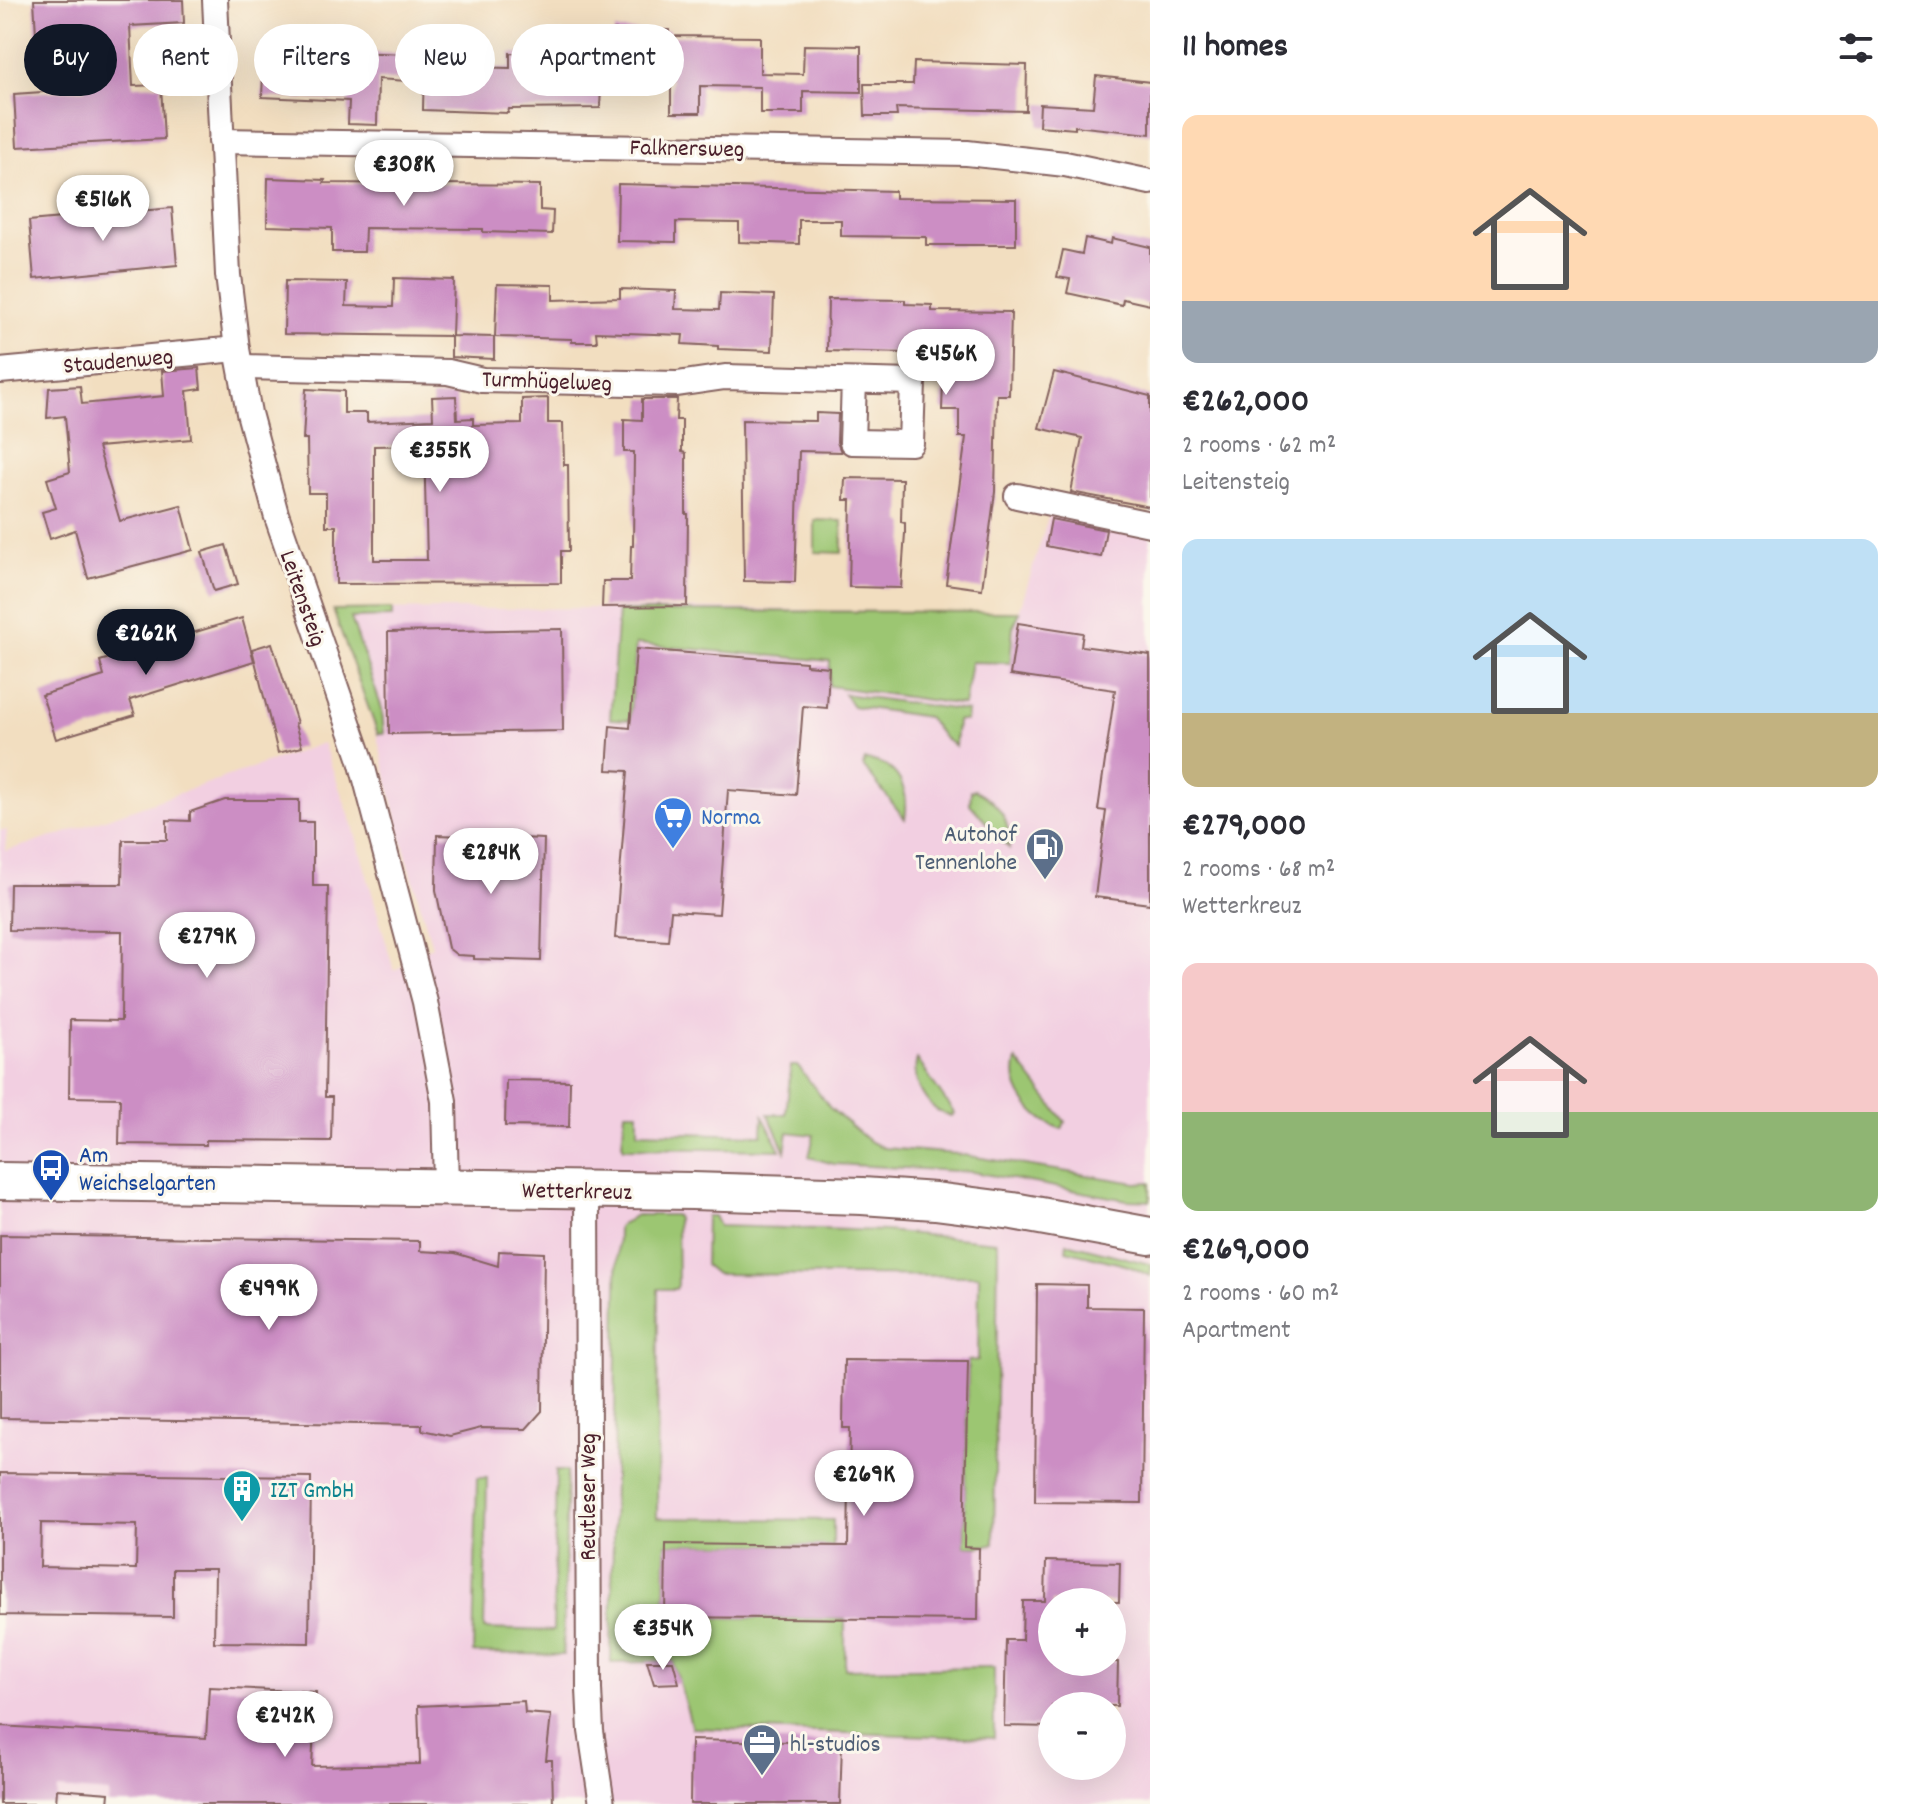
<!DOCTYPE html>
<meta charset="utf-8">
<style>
body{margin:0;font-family:Dekko,sans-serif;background:#f2f2f3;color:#2b2b33;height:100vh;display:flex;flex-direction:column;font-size:30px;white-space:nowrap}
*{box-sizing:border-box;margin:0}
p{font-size:26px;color:#7c7c81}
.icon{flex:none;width:44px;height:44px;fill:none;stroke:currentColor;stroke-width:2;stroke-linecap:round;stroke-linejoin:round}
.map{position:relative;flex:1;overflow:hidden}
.drawer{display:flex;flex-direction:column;background:#fff;width:760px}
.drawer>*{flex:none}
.top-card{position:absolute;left:24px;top:24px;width:760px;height:72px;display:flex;gap:16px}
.tools{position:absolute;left:1038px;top:1588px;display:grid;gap:16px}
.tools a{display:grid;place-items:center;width:88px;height:88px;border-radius:50%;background:#fff;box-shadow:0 8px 32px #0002;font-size:40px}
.price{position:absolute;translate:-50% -68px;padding:0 18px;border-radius:28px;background:#fff;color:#222;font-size:26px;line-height:52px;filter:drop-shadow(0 2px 4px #0008)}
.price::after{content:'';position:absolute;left:50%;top:48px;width:24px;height:18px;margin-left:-12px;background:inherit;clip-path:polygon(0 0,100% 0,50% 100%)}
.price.selected{background:#111827;color:#fff}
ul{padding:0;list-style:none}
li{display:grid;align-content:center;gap:16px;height:424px;padding:0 32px}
li span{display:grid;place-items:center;height:248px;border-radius:16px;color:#555}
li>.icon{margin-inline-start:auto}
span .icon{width:144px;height:144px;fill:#fffc;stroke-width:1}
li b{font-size:34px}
h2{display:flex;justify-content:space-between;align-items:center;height:96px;padding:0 32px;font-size:34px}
.chip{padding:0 28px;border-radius:36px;background:#fff;box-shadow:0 8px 32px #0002;font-size:28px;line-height:72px}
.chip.selected{background:#111827;color:#fff}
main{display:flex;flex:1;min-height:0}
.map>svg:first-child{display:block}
.built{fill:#f2cfe1;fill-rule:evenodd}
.green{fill:#9cc672;stroke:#73724e;stroke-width:2}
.building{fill:#cc8ec4;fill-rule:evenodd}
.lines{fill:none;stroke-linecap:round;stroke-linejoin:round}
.street-casing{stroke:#85625f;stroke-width:28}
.secondary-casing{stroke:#85625f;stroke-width:40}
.street{stroke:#fff;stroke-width:24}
.secondary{stroke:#fff;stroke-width:36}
.labels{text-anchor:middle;stroke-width:6;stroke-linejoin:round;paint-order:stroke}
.street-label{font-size:24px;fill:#4a1f2b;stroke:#fbf7ec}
.shop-label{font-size:24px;fill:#366cbe;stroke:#fbf7ec;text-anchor:start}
.service-label{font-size:24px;fill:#4e5e75;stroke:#fbf7ec;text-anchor:end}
.transit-label{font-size:24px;fill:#164399;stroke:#fbf7ec;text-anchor:start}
.culture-label{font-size:24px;fill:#0d838f;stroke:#fbf7ec;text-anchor:start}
</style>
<main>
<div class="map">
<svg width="1150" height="1804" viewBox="0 0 1150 1804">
<rect width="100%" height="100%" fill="#fbf7ec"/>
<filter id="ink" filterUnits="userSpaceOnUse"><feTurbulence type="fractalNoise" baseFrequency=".0125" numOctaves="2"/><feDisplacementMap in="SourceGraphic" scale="16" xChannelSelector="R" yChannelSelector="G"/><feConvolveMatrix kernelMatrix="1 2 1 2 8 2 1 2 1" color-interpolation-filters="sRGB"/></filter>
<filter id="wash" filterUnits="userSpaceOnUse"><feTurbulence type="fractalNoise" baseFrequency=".006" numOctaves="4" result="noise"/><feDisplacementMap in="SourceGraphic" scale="32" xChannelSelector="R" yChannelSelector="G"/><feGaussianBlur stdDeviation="1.8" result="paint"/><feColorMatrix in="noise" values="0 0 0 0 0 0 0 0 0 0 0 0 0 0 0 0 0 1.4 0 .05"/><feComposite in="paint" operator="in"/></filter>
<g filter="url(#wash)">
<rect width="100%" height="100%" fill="#f2dec0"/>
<path class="built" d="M1049 515 1150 536V1804H0V830H7L5 851 56 836 323 743 353 826 394 971 432 946 401 837 377 736 333 610 627 608 1019 612ZM1052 1602H1112V1662H1052ZM1052 1706H1112V1766H1052Z"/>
<g class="green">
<path d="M815 520 842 521V553L815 552Z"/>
<path d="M392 609V617L351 618 382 709 384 734H378L333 610Z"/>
<path d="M618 611 1020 612 1013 627 1010 663 971 662 964 705 829 686 830 661 636 644 630 720 610 719Z"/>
<path d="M844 694 967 711 966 721 957 720 955 746 943 737 927 717 853 706Z"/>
<path d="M865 760C898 762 910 790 905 819L863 766Z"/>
<path d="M975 790C1000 803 1011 821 1009 848L970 804 971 791Z"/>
<path d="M917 1059 954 1113 952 1116C928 1113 910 1081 917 1059Z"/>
<path d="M1017 1060 1065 1122 1062 1129C1034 1120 1008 1090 1017 1060Z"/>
<path d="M791 1066H798L830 1108 869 1141 884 1148 957 1154 1136 1183 1150 1182V1201L1127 1200 973 1172 834 1164 809 1157 814 1135 788 1132 785 1151 768 1114H786Z"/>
<path d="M625 1112H638V1132L762 1135 763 1116 780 1150 624 1148 622 1144Z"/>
<path d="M636 1215H675L677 1219 678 1285 676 1289H658L657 1518 833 1520V1546L666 1544 665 1617 845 1619V1669L994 1667V1738L692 1728 673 1661 611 1663 618 1227Z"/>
<path d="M706 1216H714L719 1226 885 1231 996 1242 998 1248 994 1544 979 1547H964L968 1361 978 1360 979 1276 716 1274 705 1265Z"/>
<path d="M1067 1243 1150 1264V1276L1129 1266 1066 1250Z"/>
<path d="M556 1471H567L563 1655 473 1653 477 1478H487L484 1629 553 1631Z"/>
</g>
<g id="blocks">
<g class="building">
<path d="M34 0H183L184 23 130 26 133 86 161 85 164 139 17 147 14 94 86 89 83 31 36 34Z"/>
<path d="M614 30H669V36L760 37V73L803 74 804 45 861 46V92L803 91V113H760V87L700 86V113H671V79L615 80Z"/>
<path d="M264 49 408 54 407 81 378 79 377 125 348 124 349 101 262 97Z"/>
<path d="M510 53 546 54V85L601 86 600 108 509 109 508 113 423 110 424 66 510 68Z"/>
<path d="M914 62 1027 65 1026 111 896 108 897 116H865L864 84H913Z"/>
<path d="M1096 76 1150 82V134L1075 126V129L1039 126 1040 104 1093 107Z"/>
<path d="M268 178 325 180 324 183 540 185V210L553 211 552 234 483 232V229L365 228 364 252H332V228L267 226Z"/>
<path d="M618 184 895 191V198L1016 199V245H926V237L841 236V220H799V244L739 242V223L676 222V242L617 241Z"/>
<path d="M172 208 177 265 34 279 29 221Z"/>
<path d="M1085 238 1111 244 1112 238 1150 247V305L1123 299 1122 305 1067 293 1070 279 1057 277 1063 250 1082 254Z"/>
<path d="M394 278 454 280 452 336 494 337V359L451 357V336L284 334 285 281 347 282 346 306 393 307Z"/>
<path d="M497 284 553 285V300L620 298V289L676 291 675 309 719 310 720 293 774 295 772 351 718 349V346L682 344 683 335 596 332 597 342H572V339L495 337Z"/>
<path d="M828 299 905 300V304L932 305V311L1011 312 1009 395H997L995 492 982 589 946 584 966 437H959V410H942L944 354 827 351Z"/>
<path d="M199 368 201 389 187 391 191 439 98 447 120 521 181 505 193 550 88 578 75 530 50 539 42 512 56 508 47 479 70 472 65 416 47 418 49 388 80 386 82 404 164 396 162 371Z"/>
<path d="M1054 372 1150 396V507L1071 492 1082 438 1039 428Z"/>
<path d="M306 389 344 391V413H367V422L433 419 432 397 456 396 457 419 473 418V425L522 424V399L548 398V423H563L564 465H568L569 551H561V583L336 584V526H326V493H308L307 439H303ZM424 445 427 560H374V446Z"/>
<path d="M642 399H677L676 420H682V452L686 453V514H688L687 606 602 607 603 581H630L631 546H633L634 452H624V419L642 420Z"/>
<path d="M816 413 838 414 837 442 841 452 799 451 795 582 744 581 742 420 816 421Z"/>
<path d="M845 478 902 479 901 522 905 523V533L901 588 849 587 851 500H844Z"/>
<path d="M1051 519 1106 530 1101 557 1046 546Z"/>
<path d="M226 545 238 584 214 591 202 552Z"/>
<path d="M242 618 254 661 130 700 135 715 56 739 42 695 104 676 100 661Z"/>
<path d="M1018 623 1083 633 1081 646 1150 655V904L1095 897 1106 811 1098 810 1115 690 1010 675Z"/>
<path d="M562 629 563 731 389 734 388 632Z"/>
<path d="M272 643 297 723 295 724 302 747 278 753 252 649Z"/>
<path d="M636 649 806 662V665L829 667 827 708 803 706 796 795 728 790 719 914 671 911 668 941 615 938 628 771 607 770 610 726 630 728Z"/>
<path d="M225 800H299V822H313V886H328L325 1097H332L331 1141 206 1140V1145L119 1144 120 1098 69 1097 70 1020 121 1021 122 931 9 930 10 884H122L123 840H167V820L190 821V812Z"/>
<path d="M437 835 544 839 541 961 474 959V956L457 955 448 948 436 890Z"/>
<path d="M506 1080 570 1081 569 1127 505 1126Z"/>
<path d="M0 1235 420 1241V1251L455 1253 498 1266 499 1251 544 1253 542 1411 526 1429 481 1428 450 1436 422 1430V1425L0 1418Z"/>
<path d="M1037 1284 1087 1285V1307L1144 1308 1142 1503 1035 1502Z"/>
<path d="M844 1360 968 1361 964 1547 979 1548 978 1620 665 1617 666 1544 848 1546 850 1428H843Z"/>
<path d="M0 1473 311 1477 309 1643 214 1642 215 1569H173V1617L0 1615ZM41 1523 137 1525 136 1569 40 1567Z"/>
<path d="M1046 1561 1120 1563 1119 1602H1052V1662H1118L1117 1706H1052V1727L1004 1726 1006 1640H1022L1023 1601H1045Z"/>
<path d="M647 1661H673L679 1683 654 1684Z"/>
<path d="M209 1687 316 1692 312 1766 420 1764 418 1706 524 1701 525 1713 551 1715 546 1760H552L553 1804H108L109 1793 57 1789 56 1804H0V1726L206 1738Z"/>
<path d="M691 1740 842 1743 840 1804H690Z"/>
</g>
</g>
</g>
<g filter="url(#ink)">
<use href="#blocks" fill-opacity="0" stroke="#85625f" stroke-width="2"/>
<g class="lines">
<defs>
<g id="street">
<path d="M215 0 228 275 237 349 249 413 276 514 360 757 425 1002 444 1101 446 1187"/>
<path d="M221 141 967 153 1065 164 1150 182"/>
<path d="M241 367 448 372 482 380 677 384 725 377 913 382 911 443 852 442 854 381"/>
<path d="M0 371 237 349"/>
<path d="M1017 496 1150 524"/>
<path d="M587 1190 589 1689 591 1731 602 1804"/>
</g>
<path id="secondary" d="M0 1181 692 1191 862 1196 935 1201 1013 1211 1150 1236"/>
</defs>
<use href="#street" class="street-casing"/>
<use href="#secondary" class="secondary-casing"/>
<use href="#street" class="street"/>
<use href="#secondary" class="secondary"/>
</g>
</g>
<defs>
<symbol id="supermarket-pin" viewBox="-11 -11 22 30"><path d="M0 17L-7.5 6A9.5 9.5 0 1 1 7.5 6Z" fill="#3f7fe0" stroke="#fbf7ec"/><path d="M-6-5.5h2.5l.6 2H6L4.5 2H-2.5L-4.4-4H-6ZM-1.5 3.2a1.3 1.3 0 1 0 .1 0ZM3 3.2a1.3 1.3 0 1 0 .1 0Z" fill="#fff"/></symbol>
<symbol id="fuel-pin" viewBox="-11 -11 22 30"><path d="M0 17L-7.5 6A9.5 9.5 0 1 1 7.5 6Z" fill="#5c6f8a" stroke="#fbf7ec"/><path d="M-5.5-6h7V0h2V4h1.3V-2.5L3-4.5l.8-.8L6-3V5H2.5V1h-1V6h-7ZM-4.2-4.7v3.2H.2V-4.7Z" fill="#fff"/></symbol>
<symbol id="bus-pin" viewBox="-11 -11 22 30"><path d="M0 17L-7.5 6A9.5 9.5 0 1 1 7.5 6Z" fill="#1a4fb4" stroke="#fbf7ec"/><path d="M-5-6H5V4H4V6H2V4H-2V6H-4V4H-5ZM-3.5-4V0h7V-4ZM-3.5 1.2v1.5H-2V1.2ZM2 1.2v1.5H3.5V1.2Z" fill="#fff"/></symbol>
<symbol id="building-pin" viewBox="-11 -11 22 30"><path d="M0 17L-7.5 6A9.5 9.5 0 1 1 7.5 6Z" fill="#0f9aa8" stroke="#fbf7ec"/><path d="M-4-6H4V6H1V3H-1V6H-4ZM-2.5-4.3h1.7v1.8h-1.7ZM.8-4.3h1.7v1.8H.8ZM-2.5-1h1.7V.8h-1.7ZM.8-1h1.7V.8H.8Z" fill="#fff"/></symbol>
<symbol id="office-pin" viewBox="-11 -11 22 30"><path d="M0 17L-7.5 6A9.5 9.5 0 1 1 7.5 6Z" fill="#5c6f8a" stroke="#fbf7ec"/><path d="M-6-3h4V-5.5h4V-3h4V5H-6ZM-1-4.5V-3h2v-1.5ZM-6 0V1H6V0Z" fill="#fff"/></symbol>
</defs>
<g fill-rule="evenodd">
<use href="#supermarket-pin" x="651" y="794" width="44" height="60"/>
<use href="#fuel-pin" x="1023" y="825" width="44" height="60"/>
<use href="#bus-pin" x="29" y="1146" width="44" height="60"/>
<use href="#building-pin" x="220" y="1467" width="44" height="60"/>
<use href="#office-pin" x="740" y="1721" width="44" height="60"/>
</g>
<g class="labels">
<g class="street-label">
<text transform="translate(687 147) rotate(1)" y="8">Falknersweg</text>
<text transform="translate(118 360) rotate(-5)" y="8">Staudenweg</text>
<text transform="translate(547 380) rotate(2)" y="8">Turmhügelweg</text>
<text transform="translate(304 598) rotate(71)" y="8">Leitensteig</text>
<text transform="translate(577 1190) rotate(1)" y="8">Wetterkreuz</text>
<text transform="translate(587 1497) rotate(-90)" y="8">Reutleser Weg</text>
</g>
<g class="shop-label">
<text x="701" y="824">Norma</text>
</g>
<g class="service-label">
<text x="1017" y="841">Autohof<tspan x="1017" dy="28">Tennenlohe</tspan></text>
<text x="790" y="1751" text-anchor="start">hl-studios</text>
</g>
<g class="transit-label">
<text x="79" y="1162">Am<tspan x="79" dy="28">Weichselgarten</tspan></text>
</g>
<g class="culture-label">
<text x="270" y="1497">IZT GmbH</text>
</g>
</g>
</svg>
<div class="tools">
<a>+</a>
<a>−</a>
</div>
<b class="price" style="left:404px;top:208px">€308K</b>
<b class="price" style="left:103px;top:243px">€516K</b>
<b class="price" style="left:946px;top:397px">€456K</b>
<b class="price" style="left:440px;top:494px">€355K</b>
<b class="price selected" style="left:146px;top:677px">€262K</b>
<b class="price" style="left:491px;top:896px">€284K</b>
<b class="price" style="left:207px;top:980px">€279K</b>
<b class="price" style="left:269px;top:1332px">€499K</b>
<b class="price" style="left:864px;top:1518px">€269K</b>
<b class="price" style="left:663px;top:1672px">€354K</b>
<b class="price" style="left:285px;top:1759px">€242K</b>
<div class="top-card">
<a class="chip selected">Buy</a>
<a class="chip">Rent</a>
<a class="chip">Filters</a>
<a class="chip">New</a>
<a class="chip">Apartment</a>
</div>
</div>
<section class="drawer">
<h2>11 homes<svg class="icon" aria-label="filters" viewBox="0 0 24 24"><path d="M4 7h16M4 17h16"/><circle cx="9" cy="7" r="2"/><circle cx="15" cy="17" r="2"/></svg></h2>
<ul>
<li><span style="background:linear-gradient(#ffd9b3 75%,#9aa5b1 0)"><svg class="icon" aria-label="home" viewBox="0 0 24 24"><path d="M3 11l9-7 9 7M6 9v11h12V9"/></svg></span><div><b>€262,000</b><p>2 rooms · 62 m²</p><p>Leitensteig</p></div></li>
<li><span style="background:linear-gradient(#bfe0f5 70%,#c2b280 0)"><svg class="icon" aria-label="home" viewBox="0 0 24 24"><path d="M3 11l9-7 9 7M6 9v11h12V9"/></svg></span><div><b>€279,000</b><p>2 rooms · 68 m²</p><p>Wetterkreuz</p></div></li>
<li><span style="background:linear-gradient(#f6c9c9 60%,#8fb573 0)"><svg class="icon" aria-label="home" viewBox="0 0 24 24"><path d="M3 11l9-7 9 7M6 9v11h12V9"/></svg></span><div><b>€269,000</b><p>2 rooms · 60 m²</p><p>Apartment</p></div></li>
</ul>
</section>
</main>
